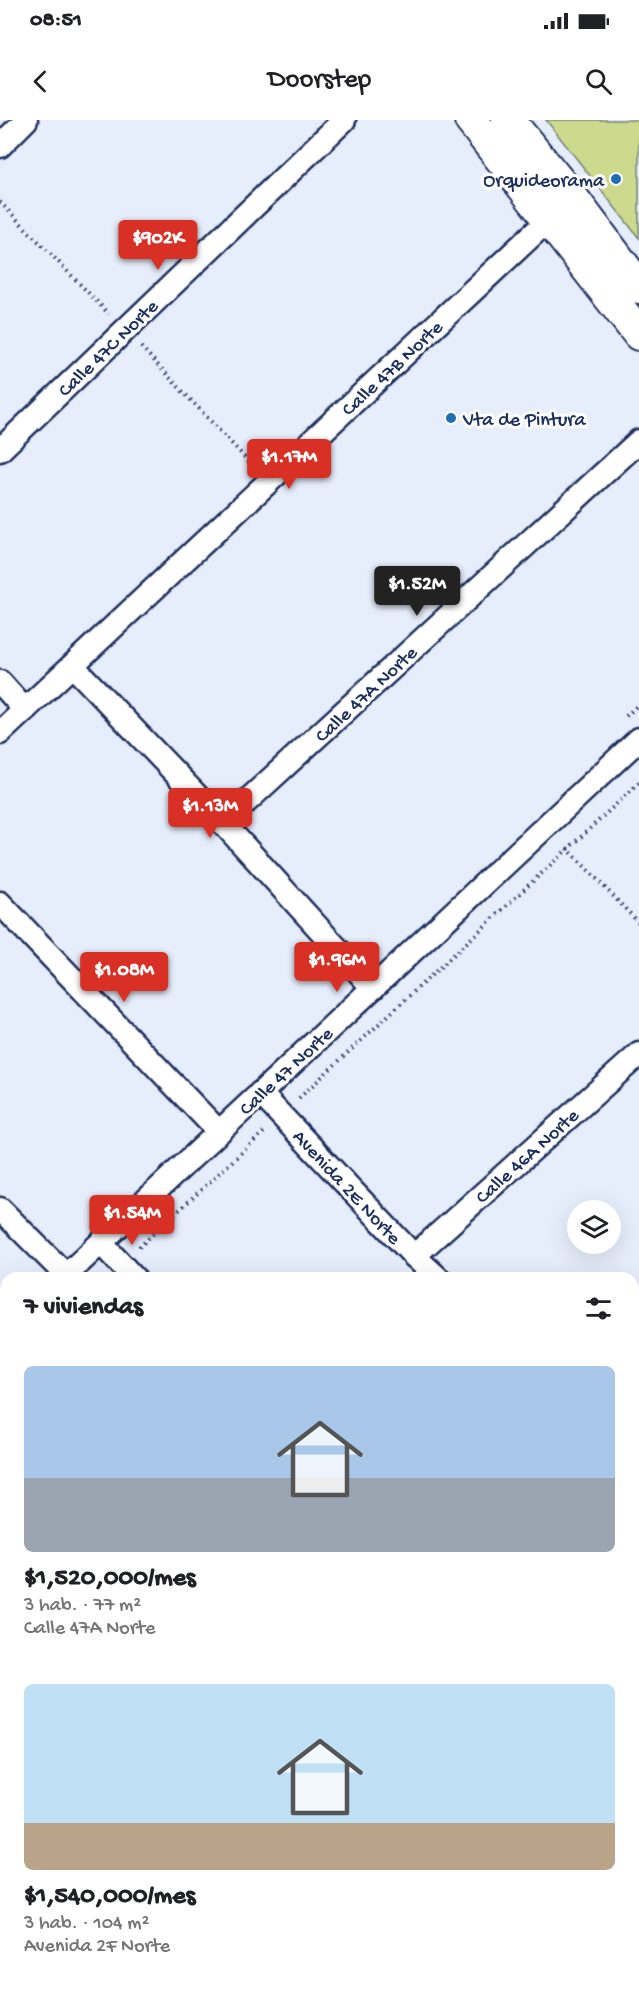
<!DOCTYPE html>
<html lang="es">
<meta charset="utf-8">
<style>
body{margin:0;font-family:"Gochi Hand",sans-serif;background:#f6f6f6;color:#202124;height:100vh;display:flex;flex-direction:column;font-size:22px;white-space:nowrap}
*{box-sizing:border-box;margin:0}
p{font-size:20px;color:#757577}
.icon{flex:none;width:33px;height:33px;fill:none;stroke:currentColor;stroke-width:2;stroke-linecap:round;stroke-linejoin:round}
.map{position:relative;flex:1;overflow:hidden}
.sheet{position:absolute;left:0px;top:1152px;width:639px;height:722px;display:flex;flex-direction:column;background:#fff;border-radius:18px 18px 0 0;box-shadow:0 6px 24px #0002}
.sheet>*{flex:none}
.buttons{position:absolute;left:567px;top:1080px;display:grid;gap:12px}
.buttons a{display:grid;place-items:center;width:54px;height:54px;border-radius:50%;background:#fff;box-shadow:0 6px 24px #0002;font-size:30px}
.price{position:absolute;translate:-50% -51px;padding:0 14px;border-radius:6px;background:#d93025;color:#fff;font-size:20px;line-height:39px;filter:drop-shadow(0 2px 3px #0008)}
.price::after{content:'';position:absolute;left:50%;top:36px;width:18px;height:14px;margin-left:-9px;background:inherit;clip-path:polygon(0 0,100% 0,50% 100%)}
.price.on{background:#222;color:#fff}
ul{padding:0;list-style:none}
li{display:grid;align-content:center;gap:12px;height:318px;padding:0 24px}
li span{display:grid;place-items:center;height:186px;border-radius:9px;color:#555}
li>.icon{margin-inline-start:auto}
span .icon{width:108px;height:108px;fill:#fffc;stroke-width:1}
li b{font-size:26px}
h2{display:flex;justify-content:space-between;align-items:center;height:72px;padding:0 24px;font-size:26px}
.status{display:flex;justify-content:space-between;align-items:center;height:42px;padding:0 30px;background:#fff;direction:ltr}
.status svg{height:16px;fill:currentColor}
header{display:flex;justify-content:space-between;align-items:center;height:78px;padding:0 24px;background:#fff;font-size:27px;font-weight:600}
.map>svg:first-child{display:block}
.green{fill:#cdd98c;stroke:#748475;stroke-width:1.5}
.lines{fill:none;stroke-linecap:round;stroke-linejoin:round}
.stream{stroke:#598fad;stroke-width:8}
.street-casing{stroke:#1b2f5e;stroke-width:27}
.secondary-casing{stroke:#1b2f5e;stroke-width:36}
.path{stroke:#1b2f5e;stroke-width:4;stroke-dasharray:1.5 4.5;stroke-linecap:butt}
.street{stroke:#fff;stroke-width:22}
.secondary{stroke:#fff;stroke-width:32}
.poi-dot{fill:#1f6fb2;stroke:#fff;stroke-width:2}
.labels{text-anchor:middle;stroke-width:6;stroke-linejoin:round;paint-order:stroke}
.poi-label{font-size:20px;fill:#1b2f5e;stroke:#fff;text-anchor:end}
.street-label{font-size:20px;fill:#1b2f5e;stroke:#fff}
</style>
<div class="status"><b>08:51</b><svg viewBox="0 0 49 12"><path d="M0 12V9h3v3zM5 12V6h3v6zM10 12V3h3v9zM15 12V0h3v12zM26 1h20v11H26zM47 4h2v5h-2z"/></svg></div>
<header><svg class="icon" aria-label="back" viewBox="0 0 24 24"><path d="M15 5l-7 7 7 7"/></svg>Doorstep<svg class="icon" aria-label="search" viewBox="0 0 24 24"><circle cx="10" cy="10" r="6"/><path d="M15 15l6 6"/></svg></header>
<div class="map">
<svg width="639" height="1873" viewBox="0 0 639 1873">
<rect width="100%" height="100%" fill="#e6edfb"/>
<filter id="ink" filterUnits="userSpaceOnUse"><feTurbulence type="fractalNoise" baseFrequency=".0167" numOctaves="2"/><feDisplacementMap in="SourceGraphic" scale="12" xChannelSelector="R" yChannelSelector="G"/><feConvolveMatrix kernelMatrix="1 2 1 2 8 2 1 2 1" color-interpolation-filters="sRGB"/></filter>
<g filter="url(#ink)">
<path class="green" d="M546 0H639V118Z"/>
<g class="lines">
<g class="stream">
<path d="M633 1344 639 1339"/>
<path d="M58 1873 64 1868"/>
</g>
<defs>
<g id="street">
<path d="M0 26 26 0"/>
<path d="M0 330 344 0"/>
<path d="M73 546 223 703 373 868"/>
<path d="M0 562 25 590"/>
<path d="M0 613 560 89"/>
<path d="M223 703 639 321"/>
<path d="M0 783 219 1012"/>
<path d="M260 973 414 1136 438 1158"/>
<path d="M0 1089 66 1155"/>
<path d="M101 1123 134 1158"/>
<path d="M414 1136 639 934"/>
<path d="M63 1158 639 619"/>
<path d="M0 1217 6 1212"/>
<path d="M633 1236 639 1230"/>
<path d="M0 1336 6 1342"/>
<path d="M0 1650 6 1657"/>
<path d="M633 1830 639 1837"/>
<path d="M229 1868 234 1873"/>
</g>
<g id="secondary">
<path d="M471 0 639 214"/>
<path d="M508 0 573 79 639 167"/>
</g>
</defs>
<use href="#street" class="street-casing"/>
<use href="#secondary" class="secondary-casing"/>
<g class="path">
<path d="M0 82 109 194"/>
<path d="M141 227 251 344"/>
<path d="M626 596 639 584"/>
<path d="M567 728 639 803"/>
<path d="M299 978 639 663"/>
<path d="M139 1127 264 1012"/>
<path d="M0 1186 6 1180"/>
<path d="M0 1256 6 1250"/>
<path d="M633 1324 639 1331"/>
<path d="M5 1873 10 1868"/>
</g>
<use href="#street" class="street"/>
<use href="#secondary" class="secondary"/>
</g>
</g>
<g class="poi-dot">
<circle cx="616" cy="59" r="6"/>
<circle cx="451" cy="298" r="6"/>
</g>
<g class="labels">
<g class="poi-label">
<text x="604" y="66">Orquideorama</text>
<text x="463" y="305" text-anchor="start">Vta de Pintura</text>
</g>
<g class="street-label">
<text transform="translate(107 227) rotate(-44)" y="7">Calle 47C Norte</text>
<text transform="translate(391 247) rotate(-43)" y="7">Calle 47B Norte</text>
<text transform="translate(365 573) rotate(-43)" y="7">Calle 47A Norte</text>
<text transform="translate(285 950) rotate(-43)" y="7">Calle 47 Norte</text>
<text transform="translate(526 1035) rotate(-42)" y="7">Calle 46A Norte</text>
<text transform="translate(348 1066) rotate(47)" y="7">Avenida 2E Norte</text>
</g>
</g>
</svg>
<div class="buttons">
<a><svg class="icon" aria-label="layers" viewBox="0 0 24 24"><path d="M12 4l9 5-9 5-9-5zM3 14l9 5 9-5"/></svg></a>
</div>
<b class="price" style="left:158px;top:151px">$902K</b>
<b class="price" style="left:289px;top:370px">$1.17M</b>
<b class="price on" style="left:417px;top:497px">$1.52M</b>
<b class="price" style="left:210px;top:719px">$1.13M</b>
<b class="price" style="left:337px;top:873px">$1.96M</b>
<b class="price" style="left:124px;top:883px">$1.08M</b>
<b class="price" style="left:132px;top:1126px">$1.54M</b>
<section class="sheet">
<h2>7 viviendas<svg class="icon" aria-label="filters" viewBox="0 0 24 24"><path d="M4 7h16M4 17h16"/><circle cx="9" cy="7" r="2"/><circle cx="15" cy="17" r="2"/></svg></h2>
<ul>
<li><span style="background:linear-gradient(#a9c7e8 60%,#9aa5b1 0)"><svg class="icon" aria-label="home" viewBox="0 0 24 24"><path d="M3 11l9-7 9 7M6 9v11h12V9"/></svg></span><div><b>$1,520,000/mes</b><p>3 hab. · 77 m²</p><p>Calle 47A Norte</p></div></li>
<li><span style="background:linear-gradient(#bfe0f5 75%,#b9a48a 0)"><svg class="icon" aria-label="home" viewBox="0 0 24 24"><path d="M3 11l9-7 9 7M6 9v11h12V9"/></svg></span><div><b>$1,540,000/mes</b><p>3 hab. · 104 m²</p><p>Avenida 2F Norte</p></div></li>
</ul>
</section>
</div>
